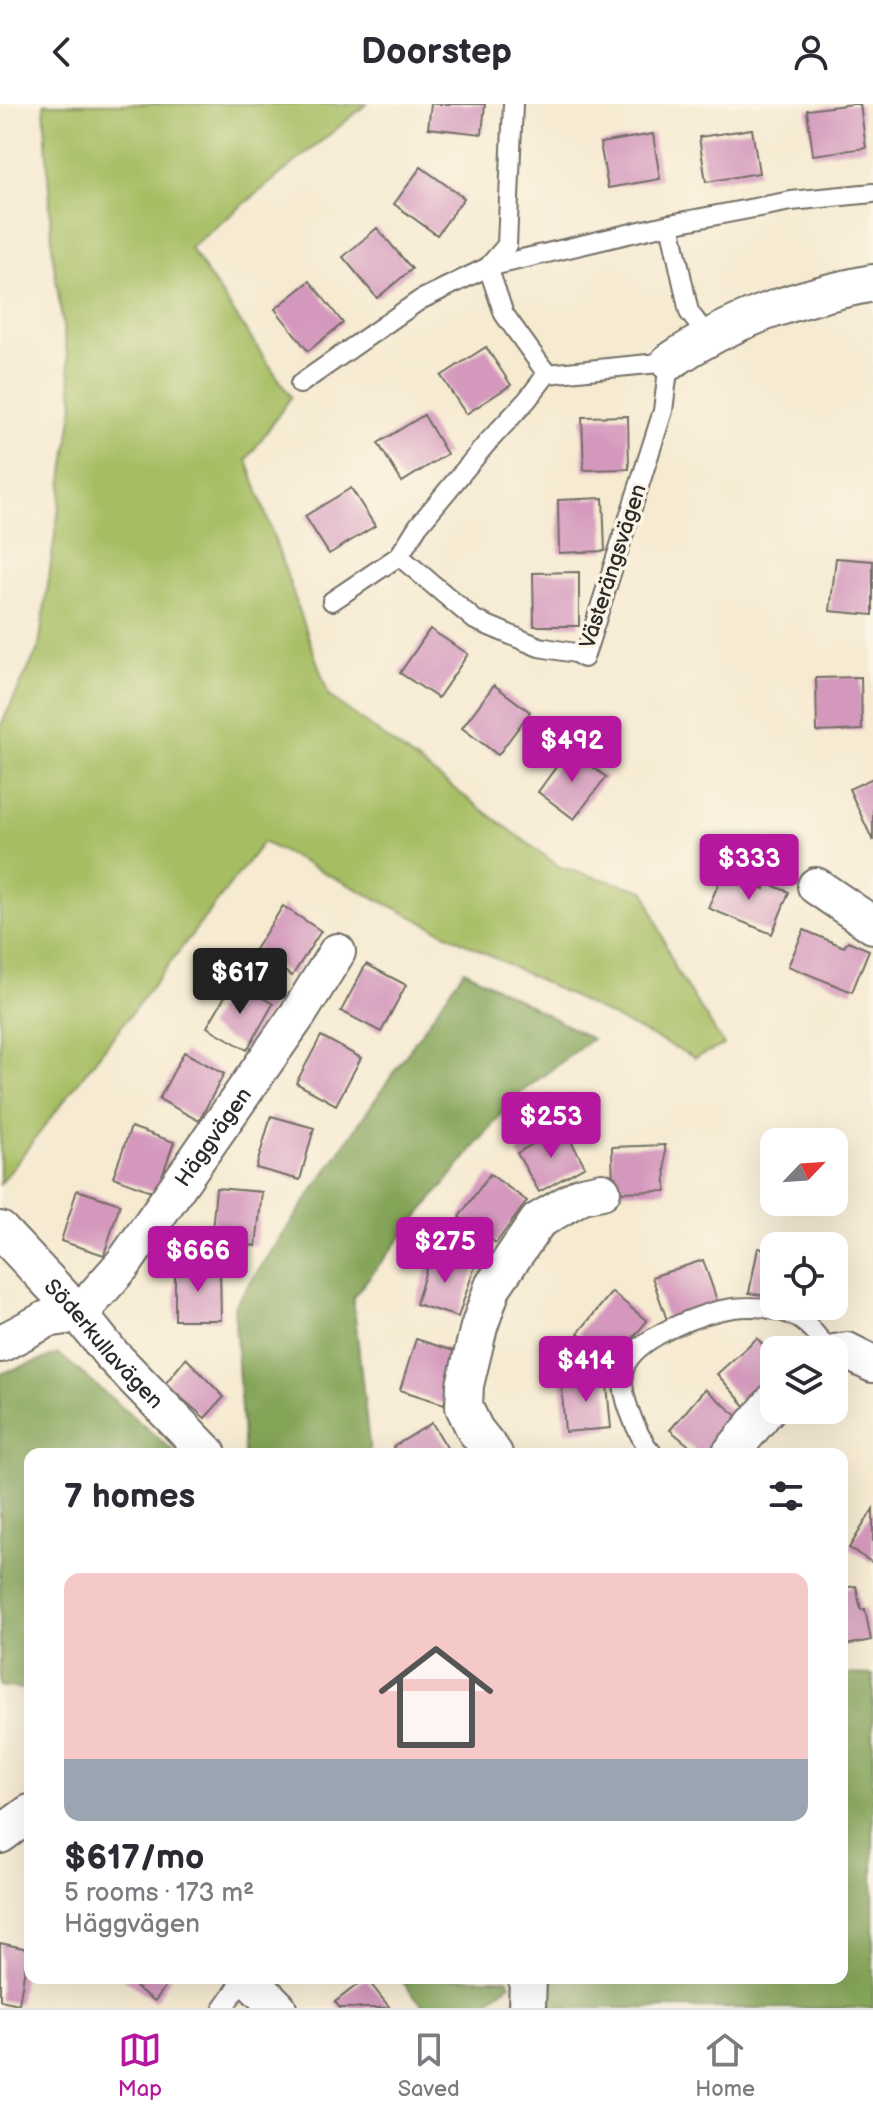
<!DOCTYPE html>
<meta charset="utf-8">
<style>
body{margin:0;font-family:"Balsamiq Sans",sans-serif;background:#f7f7f7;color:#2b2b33;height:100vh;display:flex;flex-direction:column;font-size:30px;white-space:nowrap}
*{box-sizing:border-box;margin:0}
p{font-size:26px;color:#7c7c81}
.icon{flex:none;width:44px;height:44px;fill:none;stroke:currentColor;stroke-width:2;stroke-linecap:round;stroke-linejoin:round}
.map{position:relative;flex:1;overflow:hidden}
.side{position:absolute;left:24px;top:1344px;width:824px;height:536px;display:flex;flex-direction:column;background:#fff;border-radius:16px;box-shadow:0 8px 32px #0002}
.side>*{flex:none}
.needle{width:52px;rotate:65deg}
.controls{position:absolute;left:760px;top:1024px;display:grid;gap:16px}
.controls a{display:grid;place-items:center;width:88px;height:88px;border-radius:16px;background:#fff;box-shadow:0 8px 32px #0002;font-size:40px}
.price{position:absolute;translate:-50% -68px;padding:0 18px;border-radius:8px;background:#b5179e;color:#fff;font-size:26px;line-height:52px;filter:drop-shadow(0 2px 4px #0008)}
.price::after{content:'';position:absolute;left:50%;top:48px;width:24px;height:18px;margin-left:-12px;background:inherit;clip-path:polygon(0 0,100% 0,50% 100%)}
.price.current{background:#222;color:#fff}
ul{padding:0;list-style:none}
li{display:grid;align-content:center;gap:16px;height:424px;padding:0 40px}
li+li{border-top:2px solid #e1e1e2}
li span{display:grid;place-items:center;height:248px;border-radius:16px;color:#555}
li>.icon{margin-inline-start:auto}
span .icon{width:144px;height:144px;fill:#fffc;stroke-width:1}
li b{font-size:34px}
h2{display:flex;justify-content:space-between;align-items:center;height:96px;padding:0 40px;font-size:34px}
header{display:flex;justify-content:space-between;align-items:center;height:104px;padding:0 40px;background:#fff;font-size:36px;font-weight:800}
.dock{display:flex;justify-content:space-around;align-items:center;height:112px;border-top:2px solid #e1e1e2;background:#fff;font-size:22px;color:#7c7c81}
.dock a{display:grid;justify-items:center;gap:4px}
.dock .current{color:#b5179e}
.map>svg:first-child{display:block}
.green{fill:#a6bd62;stroke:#687446;stroke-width:2}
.forest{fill:#84a458;stroke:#586842;stroke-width:2}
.building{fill:#d498bd}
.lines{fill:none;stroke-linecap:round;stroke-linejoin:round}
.lane-casing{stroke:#726e65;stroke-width:22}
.street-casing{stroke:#726e65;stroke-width:40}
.lane{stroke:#fff;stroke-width:18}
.street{stroke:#fff;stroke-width:36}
.labels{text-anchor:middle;stroke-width:7;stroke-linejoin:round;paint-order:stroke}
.street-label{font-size:22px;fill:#2b2b2b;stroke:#fcf5e5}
</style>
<header><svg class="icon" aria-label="back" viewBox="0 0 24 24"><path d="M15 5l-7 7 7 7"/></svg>Doorstep<svg class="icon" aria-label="person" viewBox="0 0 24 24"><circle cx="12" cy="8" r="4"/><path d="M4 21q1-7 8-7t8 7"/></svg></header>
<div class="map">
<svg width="873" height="1904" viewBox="0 0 873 1904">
<rect width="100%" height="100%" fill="#fcf5e5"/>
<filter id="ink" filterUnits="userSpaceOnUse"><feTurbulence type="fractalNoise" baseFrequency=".0125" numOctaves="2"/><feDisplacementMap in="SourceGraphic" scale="16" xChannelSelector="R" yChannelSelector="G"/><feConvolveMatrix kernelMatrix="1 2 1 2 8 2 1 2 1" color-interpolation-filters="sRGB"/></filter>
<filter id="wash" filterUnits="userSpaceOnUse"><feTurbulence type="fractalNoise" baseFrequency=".006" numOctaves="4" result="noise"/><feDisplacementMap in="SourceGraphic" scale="32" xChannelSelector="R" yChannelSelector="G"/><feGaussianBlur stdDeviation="1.8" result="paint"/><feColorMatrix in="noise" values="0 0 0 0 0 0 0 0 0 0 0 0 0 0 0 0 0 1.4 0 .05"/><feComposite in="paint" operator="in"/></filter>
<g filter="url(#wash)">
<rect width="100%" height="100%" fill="#f6ead1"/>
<path class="green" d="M44 0H367L190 144 291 293 247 356 329 592 560 763 645 787 675 865 724 941 695 954 263 738 0 1080V623L39 543 74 299 53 154Z"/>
<g class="forest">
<path d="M464 866 592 935 515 993 353 1193 370 1350H244L234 1202Z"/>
<path d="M59 1250 177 1350H30V1586L0 1582V1270Z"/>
<path d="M842 1570 873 1571V1904H547L546 1874H842Z"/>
<path d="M399 1874H507L510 1880 478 1904H425Z"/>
</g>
<g id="blocks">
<g class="building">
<path d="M431 0H485L482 30 428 24Z"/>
<path d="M853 0H860L866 44 813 51 807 6Z"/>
<path d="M752 25 759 69 706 78 699 33Z"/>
<path d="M653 30 660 75 608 84 600 39Z"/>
<path d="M421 63 464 94 437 131 394 100Z"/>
<path d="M377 124 412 165 377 194 343 153Z"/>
<path d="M310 177 343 219 308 247 275 205Z"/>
<path d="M486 243 511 281 466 310 441 272Z"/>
<path d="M424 311 447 350 402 378 378 339Z"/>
<path d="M628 312 629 365 584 366 582 313Z"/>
<path d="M351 384 375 422 329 450 305 412Z"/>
<path d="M603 394 605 447 559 449 558 396Z"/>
<path d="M836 454 873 457V511L830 507Z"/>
<path d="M579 468V522H534L533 469Z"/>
<path d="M430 525 468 550 438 594 400 569Z"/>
<path d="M861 573 862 626 817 628 816 574Z"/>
<path d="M494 581 530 608 498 651 462 624Z"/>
<path d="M569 645 606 673 574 715 538 688Z"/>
<path d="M873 674V737L849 685Z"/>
<path d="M724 767 764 785 767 779 789 788 772 830 708 804Z"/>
<path d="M283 802 321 827 292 872 254 847Z"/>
<path d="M804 826 844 843 848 837 869 846 852 888 788 862Z"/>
<path d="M366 860 406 881 381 928 341 907Z"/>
<path d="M234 877 273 900 247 946 207 923Z"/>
<path d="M321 932 361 954 336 1001 296 979Z"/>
<path d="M184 948 224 970 199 1017 159 995Z"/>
<path d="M271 1012 314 1024 300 1076 256 1064Z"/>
<path d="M131 1023 174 1038 156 1089 113 1073Z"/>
<path d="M563 1023 585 1062 539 1088 517 1049Z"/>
<path d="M665 1041 666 1087 613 1088 612 1043Z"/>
<path d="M490 1070 527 1097 496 1139 459 1113Z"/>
<path d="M216 1084 262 1088 256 1142 211 1137Z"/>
<path d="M77 1086 120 1100 104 1151 61 1137Z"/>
<path d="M758 1144 774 1147V1193L749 1189Z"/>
<path d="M431 1149 475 1162 458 1213 416 1200Z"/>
<path d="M703 1156 718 1199 667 1216 652 1173Z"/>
<path d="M175 1163H220L221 1216H175Z"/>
<path d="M612 1188 647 1217 613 1258 578 1229Z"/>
<path d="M757 1234 774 1254V1280L747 1304 717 1270Z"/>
<path d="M416 1235 460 1249 444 1300 400 1286Z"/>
<path d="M186 1254 224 1293 205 1314 165 1280Z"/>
<path d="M606 1271 611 1324 565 1328 561 1275Z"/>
<path d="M705 1285 740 1314 709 1350H699L670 1326Z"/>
<path d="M432 1319 451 1350H398L393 1343Z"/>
<path d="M873 1405V1459L849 1444Z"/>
<path d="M856 1482 861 1506 865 1505 871 1536 842 1542V1484Z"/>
<path d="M0 1839 28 1845 19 1900 0 1896Z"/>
<path d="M123 1874H171L155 1897Z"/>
<path d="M366 1874 390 1904H340L335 1898Z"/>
</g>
</g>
</g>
<g filter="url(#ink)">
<use href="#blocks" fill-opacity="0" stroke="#726e65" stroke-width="2"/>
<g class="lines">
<defs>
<g id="lane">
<path d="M670 120 689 208 708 233"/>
<path d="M547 270 504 210 488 163 670 120 791 97 873 89"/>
<path d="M300 280 420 196 488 163 507 141 513 0"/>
<path d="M332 497 399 452 418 422 487 339 527 296 547 270 669 258 663 307 584 554 575 549 539 543 475 516 399 452"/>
<path d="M653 1350C637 1332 615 1283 626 1260 640 1232 703 1208 733 1204 753 1202 775 1203 793 1212 809 1219 818 1233 828 1246"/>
<path d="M223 1904 244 1874"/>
</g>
<g id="street">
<path d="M669 258C731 215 799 193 873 179"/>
<path d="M816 782 873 821"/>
<path id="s1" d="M0 1126 79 1210 111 1250 208 1350"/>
<path id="s2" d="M0 1240 47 1215 79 1210 124 1159 299 909 337 848"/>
<path d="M834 1249 847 1247 873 1260"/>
<path d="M494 1350 475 1326 464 1303 465 1281 479 1223 493 1182 538 1117 582 1091 602 1087"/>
<path d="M730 1350 774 1297"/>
<path d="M0 1731 30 1709"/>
<path d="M248 1874 278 1904"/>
<path d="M527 1904 528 1874"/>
</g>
</defs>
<use href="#lane" class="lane-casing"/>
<use href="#street" class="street-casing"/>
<use href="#lane" class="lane"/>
<use href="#street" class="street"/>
</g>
</g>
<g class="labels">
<g class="street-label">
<text transform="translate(612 462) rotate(-72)" y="8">Västerängsvägen</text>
<text dy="8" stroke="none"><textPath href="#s2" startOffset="308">Häggvägen</textPath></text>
<text dy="8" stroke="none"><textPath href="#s1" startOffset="154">Söderkullavägen</textPath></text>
</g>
</g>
</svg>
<div class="controls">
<a><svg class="needle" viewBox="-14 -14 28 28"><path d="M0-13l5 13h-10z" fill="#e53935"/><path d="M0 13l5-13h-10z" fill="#7c7c81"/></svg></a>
<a><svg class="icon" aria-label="locate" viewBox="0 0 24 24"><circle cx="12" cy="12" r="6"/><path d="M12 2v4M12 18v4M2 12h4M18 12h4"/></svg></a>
<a><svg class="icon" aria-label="layers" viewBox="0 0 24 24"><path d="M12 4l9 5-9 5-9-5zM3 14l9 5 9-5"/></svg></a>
</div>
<b class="price" style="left:572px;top:680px">$492</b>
<b class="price" style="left:749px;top:798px">$333</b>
<b class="price current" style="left:240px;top:912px">$617</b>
<b class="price" style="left:551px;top:1056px">$253</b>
<b class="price" style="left:445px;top:1181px">$275</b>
<b class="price" style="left:198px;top:1190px">$666</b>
<b class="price" style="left:586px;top:1300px">$414</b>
<section class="side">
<h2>7 homes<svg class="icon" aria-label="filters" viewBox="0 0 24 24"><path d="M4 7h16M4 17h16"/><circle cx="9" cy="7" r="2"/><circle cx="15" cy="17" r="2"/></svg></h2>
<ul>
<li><span style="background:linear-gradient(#f6c9c9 75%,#9aa5b1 0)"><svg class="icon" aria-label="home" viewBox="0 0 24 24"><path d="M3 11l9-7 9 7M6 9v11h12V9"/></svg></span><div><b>$617/mo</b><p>5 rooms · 173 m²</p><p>Häggvägen</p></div></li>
</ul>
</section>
</div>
<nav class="dock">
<a class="current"><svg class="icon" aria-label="map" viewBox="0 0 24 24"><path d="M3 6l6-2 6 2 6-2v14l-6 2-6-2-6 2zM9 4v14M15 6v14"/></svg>Map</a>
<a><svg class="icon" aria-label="saved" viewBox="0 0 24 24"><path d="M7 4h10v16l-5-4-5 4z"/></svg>Saved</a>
<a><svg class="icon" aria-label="home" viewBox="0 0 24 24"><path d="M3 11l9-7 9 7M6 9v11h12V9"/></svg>Home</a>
</nav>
